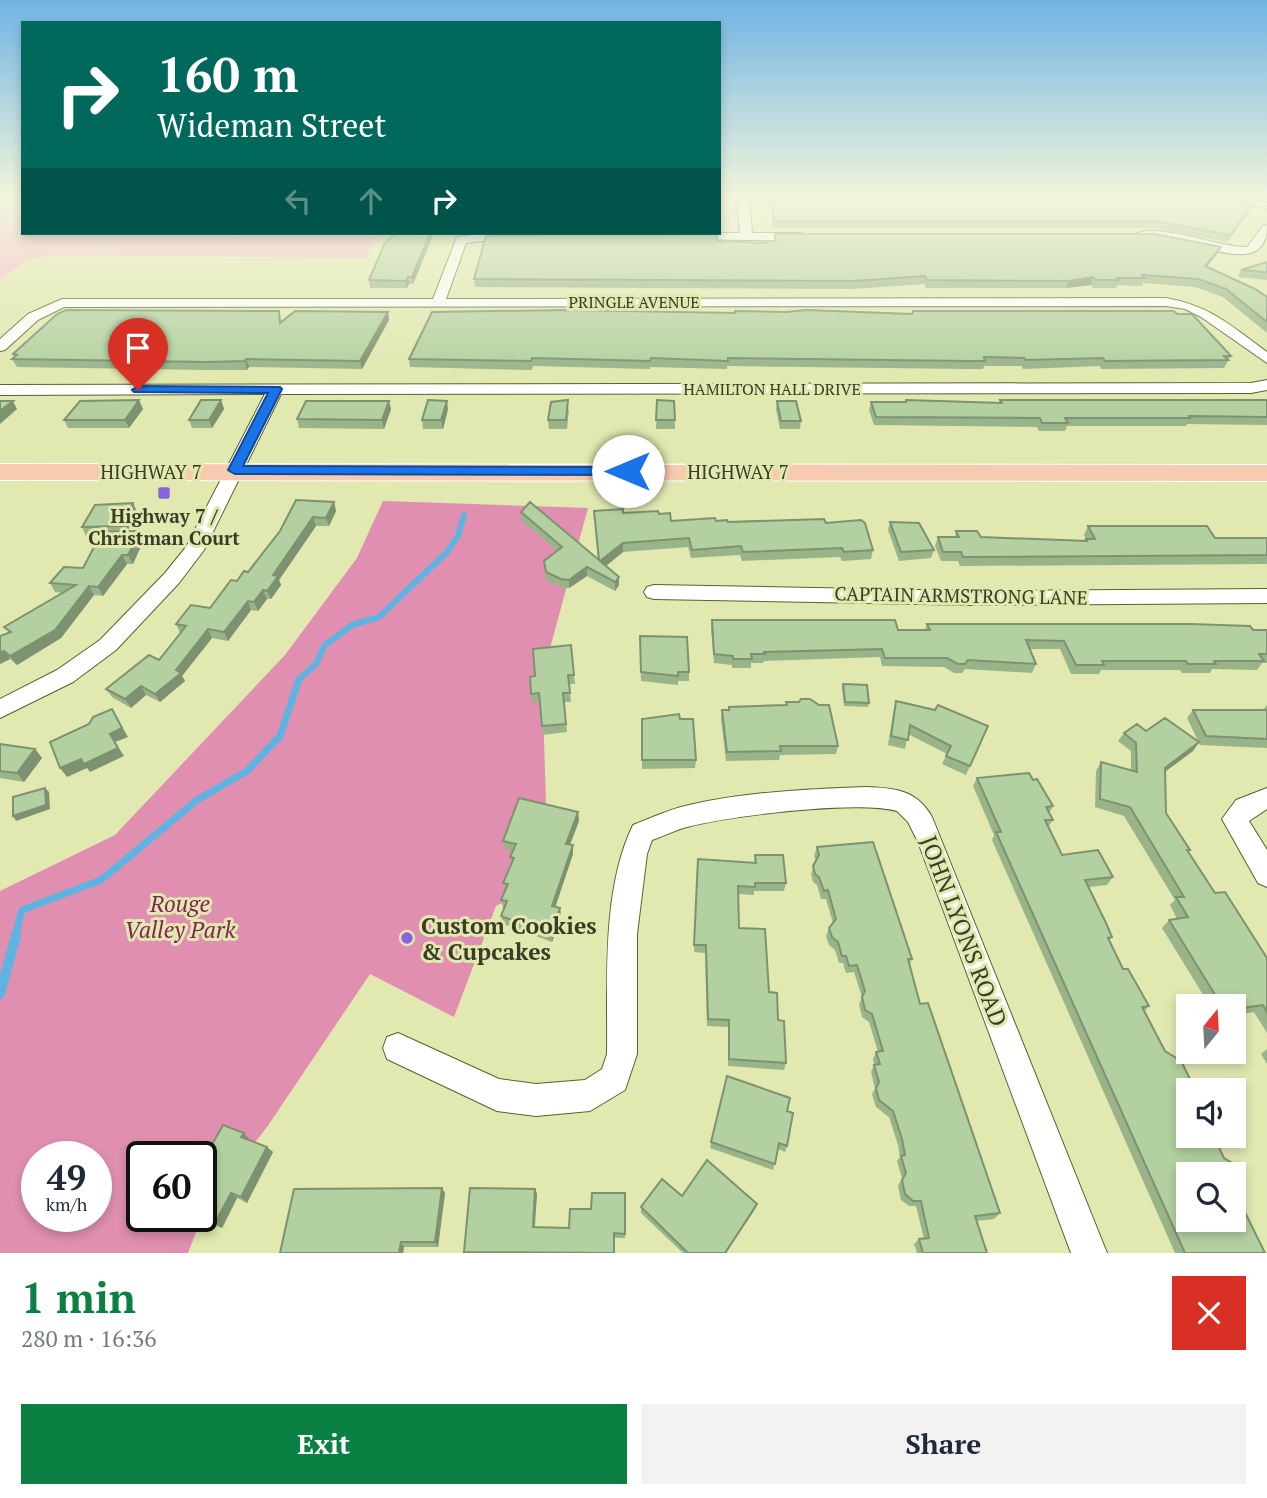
<!DOCTYPE html>
<html lang="en">
<head>
<meta charset="utf-8">
<style>
	body { margin:0; font-family:"PT Serif",serif; background:#f2f2f3; color:#1f2937; height:100vh; display:flex; flex-direction:column; font-size:26px; white-space:nowrap }
	* { box-sizing:border-box; margin:0 }
	p { font-size:23px; color:#747a83 }
	.icon { flex:none; width:38px; height:38px; fill:none; stroke:currentColor; stroke-width:2; stroke-linecap:round; stroke-linejoin:round }
	.map { position:relative; height:1253px; overflow:hidden }
	.details { display:flex; flex-direction:column; background:#fff; flex:1 }
	.details>* { flex:none }
	.hud { position:absolute; left:21px; top:21px; width:700px; height:214px; border-radius:0px; box-shadow:0 4px 10px #0003; background:#00695c; color:#fff; overflow:hidden }
	.needle { width:46px; rotate:18deg }
	.tools { position:absolute; left:1176px; top:994px; display:grid; gap:14px }
	.tools a { display:grid; place-items:center; width:70px; height:70px; border-radius:0px; background:#fff; box-shadow:0 4px 10px #0003; font-size:35px }
	.speed { position:absolute; left:21px; top:1141px; display:flex; gap:14px; font-size:35px; font-weight:700; text-align:center }
	.speed>* { display:grid; place-content:center; width:91px; height:91px; border-radius:50%; background:#fff; box-shadow:0 4px 10px #0003; line-height:1 }
	.speed small { font-size:18px; font-weight:400 }
	.speed .limit { border:4px solid #111; border-radius:10px; background:#fff; color:#111 }
	.pin { position:absolute; display:grid; place-items:center; width:60px; height:60px; color:#fff; margin:-72px -30px; border-radius:50% 50% 50% 0; rotate:-45deg; box-shadow:0 0 7px #0007 }
	.pin .icon { rotate:45deg }
	.me { position:absolute; width:77px; margin:-38px; rotate:270deg; stroke-linejoin:round; filter:drop-shadow(0 0 5px #0008) }
	.turn { display:flex; align-items:center; gap:24px; height:147px; padding:0 21px; font-size:32px }
	.turn .icon { width:91px; height:91px; stroke-width:2.5 }
	.turn b { display:block; font-size:49px; line-height:60px }
	.lanes { display:flex; align-items:center; height:66px; padding:0 21px; background:#0003; justify-content:center; gap:35px; direction:ltr }
	.lanes .off { opacity:.35 }
	.round { display:grid; place-items:center; flex:none; width:74px; height:74px; border-radius:0px; background:#f2f2f3 }
	.headline { display:flex; align-items:center; justify-content:space-between; height:119px; padding:0 21px }
	h1 { font-size:42px; font-weight:800; line-height:52px; color:#0b8043 }
	.primary-button { display:flex; gap:14px; margin-top:auto; padding:14px 21px }
	.primary-button a { flex:1; height:80px; border-radius:0px; background:#0b8043; color:#fff; font-size:28px; font-weight:800; line-height:80px; text-align:center }
	.primary-button a+a { background:#f2f2f3; color:#1f2937 }
	.map>svg:first-child { display:block }
	.green { fill:#f8b8d1 }
	.forest { fill:#e08fb1; fill-rule:evenodd }
	.lines { fill:none; stroke-linecap:round; stroke-linejoin:round }
	.stream-far2 { stroke:#5db4e1; stroke-width:6 }
	.stream-far1 { stroke:#5db4e1; stroke-width:7 }
	.stream { stroke:#5db4e1; stroke-width:10 }
	.minor-casing { stroke:#5b602d; stroke-width:2 }
	.primary-casing { stroke:#fff; stroke-width:2 }
	.minor { fill:#fff; fill-rule:evenodd }
	.primary { fill:#f7cbaf; fill-rule:evenodd }
	.wall { fill:#9ab48a }
	.shaded-wall { fill:#7d9270 }
	.building { fill:#b3d1a0; stroke:#7d9270; stroke-width:2; fill-rule:evenodd }
	.route { fill:#1a73e8; stroke:#114b97; stroke-width:2 }
	.poi-dot { fill:#8764de; stroke:#e1e8b0; stroke-width:2.5 }
	.labels { text-anchor:middle; dominant-baseline:central; stroke-width:6; stroke-linejoin:round; paint-order:stroke }
	.far-street-label { font-size:16px; fill:#3a3c26; stroke:#e1e8b0 }
	.street-label { font-size:19px; fill:#3a3c26; stroke:#e1e8b0 }
	.poi-label { font-size:19px; font-weight:bold; fill:#3a3c26; stroke:#e1e8b0 }
	.near-park-label { font-size:23px; font-style:italic; fill:#842655; stroke:#e1e8b0 }
	.near-poi-label { font-size:23px; font-weight:bold; fill:#3a3c26; stroke:#e1e8b0; text-anchor:start }
	.near-street-label { font-size:23px; fill:#3a3c26; stroke:#e1e8b0 }
</style>
</head>
<body>
<div class="map">
<svg width="1267" height="1253" viewBox="0 0 1267 1253">
	<rect width="100%" height="100%" fill="#e1e8b0"/>
	<path class="green" d="M0,198H23V233H381L366,258L56,255L27,260L0,280Z"/>
	<path class="forest" d="M383,501L588,508L542,678L546,802L508,900L496,906L454,1017L370,974L267,1127L206,1207L188,1253H0V891L115,835L285,655L357,558ZM37,1157H96V1216H37ZM142,1157H201V1216H142Z"/>
	<g class="lines">
		<path class="stream-far2" d="M297,684L299,679L316,664L324,646L352,625L379,617L446,553L458,536L464,515"/>
		<path class="stream-far1" d="M15,936L22,910L101,880L197,800L247,771L280,736L298,682"/>
		<path class="stream" d="M0,994L16,935"/>
		<defs>
			<g id="minor">
				<path d="M737,198H749L752,233H801L807,237L801,241L686,239L684,236L689,233H740Z"/>
				<path d="M1224,198H1245L1267,203V209Z"/>
				<path d="M1267,225C1267,276 1208,246 1179,241C1165,239 1143,245 1132,236C1153,220 1220,248 1247,247L1263,226Z"/>
				<path d="M489,233H574L579,236L573,240L499,239L466,243L446,299L1166,298C1211,306 1231,326 1267,352V363L1201,317L1185,309L1166,306L64,307L38,320L5,350L0,351V339L28,314L62,299H433L457,237Z"/>
				<path d="M1267,380V390L1251,393L281,394L204,550L179,583L116,650L73,682L0,718V699L57,670L100,640L165,573L186,547L265,394L0,395V385L1251,383Z"/>
				<path d="M654,585L973,591L1267,589V603L973,605L654,599L647,597L644,592L647,587Z"/>
				<path d="M866,787C895,788 917,790 932,817L1107,1253H1071L918,842L908,822L897,811C857,800 729,816 687,827C675,830 664,836 652,840L647,854L637,934V1054L625,1090L590,1111L536,1116L497,1111L387,1059L383,1048L387,1037L398,1033L499,1079L536,1084L585,1080L602,1069L607,1054C608,982 601,891 633,825C651,818 670,809 689,805C746,792 808,789 866,787Z"/>
				<path d="M1267,788V809L1249,821L1267,850V887L1258,883L1222,819L1236,800Z"/>
			</g>
			<path id="primary" d="M0,464L1267,465V481L0,480Z"/>
		</defs>
		<use href="#minor" class="minor-casing"/>
		<use href="#primary" class="primary-casing"/>
		<use href="#minor" class="minor"/>
		<use href="#primary" class="primary"/>
	</g>
	<g class="wall">
		<path d="M767,198H1242L1240,202L1252,205L1249,212L1227,242L1152,228H773L771,203H768Z"/>
		<path d="M434,233L413,284H409L407,288H370L369,280Z"/>
		<path d="M775,234L1221,247L1217,254L1207,266L1267,297V333L1223,297L1195,287L1143,283L1142,286L1117,285L1116,288H1093L1091,285L1066,288H926L924,284L852,289L475,287L474,279L717,241L767,243L774,241Z"/>
		<path d="M1267,262V280L1238,277L1241,270Z"/>
		<path d="M279,311L281,322L388,312L389,320L362,369L249,367L247,370H209L17,367L12,359L14,357L13,354Z"/>
		<path d="M786,312L912,314H1177L1231,356L1224,368L1101,369L1100,366L1023,369L1022,366H984L983,369H966L727,366V369L650,367V369L533,366L532,370L410,367L409,359L735,313Z"/>
		<path d="M221,400L224,409L212,428H192L189,420Z"/>
		<path d="M657,400L675,420V429H656Z"/>
		<path d="M906,400L999,403L1000,400H1267V425L1187,424L1186,426H1067L1065,431H1039L1037,427L874,425L869,410L871,402H905Z"/>
		<path d="M777,401L801,421L800,429H780L776,409Z"/>
		<path d="M143,409L129,428H68L64,420Z"/>
		<path d="M391,409L384,429L299,428L297,419Z"/>
		<path d="M448,409L443,429H423L422,420Z"/>
		<path d="M569,409L567,429H549L548,420Z"/>
		<path d="M334,502L336,511L329,526H316L279,580L281,585L271,599H267L258,611L251,610L228,641L212,638L182,676L185,681L160,702L146,695L131,708L112,697L106,689L159,660L180,633L176,624L210,608L237,581L248,572L280,531Z"/>
		<path d="M133,503L137,512L127,532L140,540L139,542L141,546L133,564H127L103,596L94,595L61,638L17,665L10,659L0,664L9,633L4,627L63,593L55,592L50,583L83,568L100,536H86L82,527Z"/>
		<path d="M594,511L623,513L659,514L671,521L826,523L873,550L871,559L842,561L840,557L742,561L740,555L691,558L688,547L623,552L606,566L619,585L615,591L587,576L569,588H562L546,580L544,561L557,551L522,521L521,512L598,559Z"/>
		<path d="M890,522L934,550L931,558L899,561L888,530Z"/>
		<path d="M1088,526L1215,538H1267V564L960,566L958,561H941L935,546L938,537H955L956,531L981,537L1085,541L1086,539L1084,535Z"/>
		<path d="M712,620L898,630H925L927,624L1267,630V663H1262L1257,670L1212,669L1210,673H1182L1180,670H1101L1099,674H1071L1060,649H1029L1036,664L1032,673L965,669L962,673H954L944,667L882,666L880,657L764,661L763,663H751V668H732V665L714,663L711,628Z"/>
		<path d="M640,636L689,672V681H678V685L641,681Z"/>
		<path d="M574,675L575,684H569L571,702H564L567,732L543,735L540,702H532L530,677Z"/>
		<path d="M843,684L869,703L868,707L844,706L842,688Z"/>
		<path d="M896,701L988,726L966,775L942,764L947,754L908,734L905,749L888,745L894,709Z"/>
		<path d="M1267,705V748L1200,745L1187,718L1193,710H1263Z"/>
		<path d="M729,707L838,746L836,754L780,755L779,760L726,761L721,719L722,710H728Z"/>
		<path d="M642,719H680L696,760L695,768L642,769Z"/>
		<path d="M1146,731L1199,742L1193,751L1165,772L1166,813L1188,852L1215,893L1267,958V1033L1254,1012L1234,1015V1006H1210L1162,928L1169,920L1177,919L1170,905L1175,900L1124,816L1095,807L1096,771L1101,762L1131,770V751L1118,741L1124,733Z"/>
		<path d="M0,744L35,749L42,758L24,782L0,778Z"/>
		<path d="M977,778L1033,780L1053,806L1049,813L1053,820L1048,827L1062,855L1113,877L1107,885L1089,887L1112,937L1109,940L1123,969L1149,1006L1145,1011L1165,1051L1188,1090V1136L1234,1190L1265,1253H1175L992,840L994,835L973,786Z"/>
		<path d="M578,812L579,821L570,845L573,854L555,907L560,908L561,916L552,942L503,924L501,916L504,908H503L501,900L505,891L503,883L511,863L510,857L513,851L505,849L503,841Z"/>
		<path d="M817,847L912,959L909,965L920,1004L1000,1213L994,1219L976,1221L987,1253H917L914,1244L919,1239H924L916,1206H909L901,1200L898,1186L902,1178L897,1161L900,1157L898,1145L889,1117L876,1107L872,1094L875,1088L871,1072L874,1065L873,1059L876,1052H878L869,1022L862,1017L859,1004L862,997L854,972L846,973L843,963H839L835,950L829,945L826,936L829,928L833,923L826,899H821L817,885L813,882L811,874L816,861L814,856Z"/>
		<path d="M755,855L786,883L784,891H754V895L738,894L739,928L769,992L778,1020L786,1063L784,1070L728,1066V1027L707,1026L705,953L694,952L697,868L754,862Z"/>
		<path d="M1267,1049V1064L1261,1054Z"/>
		<path d="M727,1076L787,1146L785,1152L778,1149L773,1170L710,1148Z"/>
		<path d="M249,1139V1140L273,1152L247,1203L237,1198L222,1228L190,1216H201Z"/>
		<path d="M535,1189L537,1194L535,1227L569,1228L591,1209L625,1193V1238H615L614,1253H464V1252Z"/>
		<path d="M445,1193L438,1247H404L403,1253H281Z"/>
		<path d="M682,1196L755,1209L726,1253H683L641,1213V1207Z"/>
	</g>
	<g class="shaded-wall">
		<path d="M1252,205L1249,212L1227,242L1230,235Z"/>
		<path d="M430,233H434L413,284L412,277Z"/>
		<path d="M1221,247L1217,254L1202,273L1205,266Z"/>
		<path d="M408,277L409,284L407,288L406,281Z"/>
		<path d="M1093,277L1091,285L1066,288L1069,281Z"/>
		<path d="M388,312L389,320L362,369L360,361Z"/>
		<path d="M246,359L249,367L247,370L245,361Z"/>
		<path d="M139,400L143,409L129,428L125,420Z"/>
		<path d="M221,400L224,409L212,428L209,420Z"/>
		<path d="M13,401L17,409L0,424V411Z"/>
		<path d="M389,401L391,409L384,429L382,420Z"/>
		<path d="M447,401L448,409L443,429L441,420Z"/>
		<path d="M334,502L336,511L329,526L326,518Z"/>
		<path d="M133,503L137,512L125,535L121,526Z"/>
		<path d="M313,517L316,526L279,580L281,585L271,599L267,591L273,575Z"/>
		<path d="M136,531L140,540L139,542L141,546L133,564L128,555L133,538Z"/>
		<path d="M623,543V552L601,570L600,561Z"/>
		<path d="M122,555L127,564L103,596L98,587Z"/>
		<path d="M587,567V576L569,588V580Z"/>
		<path d="M619,577V585L615,591V582Z"/>
		<path d="M89,586L94,595L61,638L17,665L10,656Z"/>
		<path d="M263,590L267,599L258,611L254,602Z"/>
		<path d="M248,601L251,610L228,641L224,632Z"/>
		<path d="M208,629L212,638L182,676L185,681L160,702L155,694Z"/>
		<path d="M4,651L10,659L0,664V652Z"/>
		<path d="M141,686L146,695L131,708L125,699Z"/>
		<path d="M112,709L128,737L115,742L124,756L90,772L87,768L67,777L60,768L110,734Z"/>
		<path d="M1199,742L1193,751L1159,776L1165,768Z"/>
		<path d="M35,749L42,758L24,782L17,773Z"/>
		<path d="M45,788L49,792L50,809L16,821L13,816Z"/>
		<path d="M578,812L579,821L567,852L566,844Z"/>
		<path d="M573,845V854L553,914L552,906Z"/>
		<path d="M560,908L561,916L552,942L551,934Z"/>
		<path d="M244,1133L249,1139L247,1143L241,1137Z"/>
		<path d="M267,1147L273,1152L247,1203L241,1197Z"/>
		<path d="M442,1188L445,1193L438,1247L435,1242Z"/>
		<path d="M535,1189L537,1194L534,1232L533,1227Z"/>
		<path d="M231,1193L237,1198L222,1228L215,1223Z"/>
		<path d="M757,1204L755,1209L726,1253H725Z"/>
		<path d="M401,1242L404,1247L403,1253H399Z"/>
	</g>
	<g class="building">
		<path d="M772,198H1242L1238,202L1252,205L1230,235L1155,221H774Z"/>
		<path d="M395,233H430L412,277H408L406,281L369,280L384,245Z"/>
		<path d="M717,234V241L767,243V241H776L775,234H1155L1221,247L1205,266L1255,289L1267,297V322L1226,289L1198,279L1142,275L1145,278H1117L1119,280H1096L1093,277L1069,281L927,280L925,276L853,281L474,279L486,236Z"/>
		<path d="M1267,262V272L1241,270Z"/>
		<path d="M66,310L279,311L280,323L295,311L388,312L360,361L246,359L245,361L206,362L12,359L17,355L13,354L57,314Z"/>
		<path d="M569,310L735,313V311L786,312L806,310L912,314L913,311H1174L1177,314H1192L1231,356H1224L1228,360L1105,361L1103,358L1026,360L1024,358L984,357L985,361H968L728,358V361L651,358L650,361L532,358L531,361L409,359L432,312Z"/>
		<path d="M139,400L125,420H64L80,401Z"/>
		<path d="M201,400H221L209,420H189Z"/>
		<path d="M428,400L447,401L441,420H422Z"/>
		<path d="M568,400L566,420H548L551,402Z"/>
		<path d="M657,400L674,401L675,420H656Z"/>
		<path d="M906,400L1002,403L1000,400H1267V417L1189,416L1190,418H1065L1068,423H1042L1040,418L876,417L871,402H906Z"/>
		<path d="M0,401H13L0,411Z"/>
		<path d="M306,401H389L382,420L297,419Z"/>
		<path d="M777,401H796L801,421H781Z"/>
		<path d="M296,500L334,502L326,518L313,517L273,575L278,576L267,591L263,590L254,602L248,601L224,632L208,629L176,670L181,673L155,694L141,686L125,699L106,689L149,655L159,660L186,626L176,624L191,605L210,608L231,580L237,581L244,571L248,572L280,531Z"/>
		<path d="M530,502L599,560L594,511L623,509V513L658,511L659,514L670,513L671,521L715,518L716,521L727,520L728,522L824,519L826,523L861,520L865,523L873,550L844,552L842,548L743,552L741,546L692,550L689,538L623,543L600,561L619,577L615,582L587,567L569,580L561,579L546,572L544,561L562,547L521,512Z"/>
		<path d="M133,503L121,526L82,527L95,505Z"/>
		<path d="M890,522L919,523L934,550L901,552Z"/>
		<path d="M1088,526H1207L1215,538H1267V555L963,557L961,552H943L938,537H959L956,531H977L981,537L1087,541L1086,539H1095Z"/>
		<path d="M136,531L133,538H137L128,555H122L98,587L89,586L55,630L10,656L4,651L0,652V636L11,632L4,627L76,585L50,583L64,567L83,568L102,532Z"/>
		<path d="M712,620H895L898,630H930L927,624H1191L1250,626L1253,630H1267V654H1259L1264,661H1214L1216,664H1188L1186,661H1102L1104,665H1076L1064,641L1026,640L1036,664L968,660L965,664H958L947,658H885L882,649L764,652L765,654H751L752,659H733V656L714,654Z"/>
		<path d="M640,636L687,637L689,672H678V676L641,672Z"/>
		<path d="M571,645L574,675H568L570,693H563L566,724L542,726L539,693L531,694L530,677L535,676L533,649Z"/>
		<path d="M843,684L867,685L869,703L845,702Z"/>
		<path d="M801,699H810L819,705H829L838,746H780L781,751L727,752L722,710H729V707L787,705L786,702H799Z"/>
		<path d="M896,701L935,710L938,705L988,726L970,766L946,756L951,746L910,725L908,740L891,736Z"/>
		<path d="M112,709L122,728L110,734L118,748L84,764L81,759L60,768L50,742L89,724L93,717Z"/>
		<path d="M1193,710H1267V739L1206,736Z"/>
		<path d="M679,714L680,719H693L696,760H642V719Z"/>
		<path d="M1165,718L1199,742L1165,768L1166,813L1190,850H1187L1215,893L1225,892L1267,958V1012L1263,1005L1234,1009V1006H1222L1169,920L1188,917L1176,897H1184L1130,807L1100,799L1101,762L1137,772L1136,743L1124,733L1137,724L1146,731Z"/>
		<path d="M0,744L35,749L17,773L0,771Z"/>
		<path d="M1029,773L1033,780L1037,779L1053,806L1046,807L1053,820H1045L1062,855L1098,850L1113,877L1085,880L1106,923L1112,937L1108,938L1123,969H1128L1149,1006L1142,1007L1165,1051L1181,1061L1193,1085H1196L1199,1090H1188V1136H1207L1209,1140L1215,1139L1224,1158L1234,1164L1241,1178L1234,1190L1265,1253H1185L996,832H1001L977,778ZM1188,1174H1234V1220H1188Z"/>
		<path d="M45,788L46,805L13,816V797Z"/>
		<path d="M519,798L578,812L566,844L573,845L552,906L560,908L551,934L501,916L507,901L501,900L508,884L503,883L514,858L510,857L516,844L503,841Z"/>
		<path d="M873,842L912,959H908L920,1004L928,1003L1000,1213L975,1216L987,1253H923L919,1239L929,1238L921,1201H913L905,1194L902,1180L906,1173L901,1156L905,1155L902,1139L893,1111L879,1100L876,1088L879,1082L874,1065L880,1064L876,1052L883,1051L872,1014L865,1010L862,997L865,991L857,965L849,966L846,956H842L838,942L832,937L829,928L836,919L828,890L824,891L819,877L815,874L813,866L819,855L817,847Z"/>
		<path d="M755,855H783L786,883H755V887L738,886L739,928L765,929L769,992L777,993L778,1020L784,1021L786,1063L729,1059V1020L708,1019L706,945H694L698,859L756,863Z"/>
		<path d="M727,1076L790,1098L787,1111L793,1113L787,1146L779,1143L775,1164L711,1142Z"/>
		<path d="M223,1125L244,1133L241,1137L267,1147L241,1197L231,1193L215,1223L198,1216H201V1164Z"/>
		<path d="M707,1160L757,1204L725,1253H688L641,1207L662,1179L682,1196Z"/>
		<path d="M442,1188L435,1242H401L399,1253H280L294,1189Z"/>
		<path d="M470,1188L535,1189L533,1227L569,1228L570,1209H591L592,1193H625V1234L614,1233V1253L464,1252Z"/>
	</g>
	<linearGradient id="sky" x2="0" y2="1"><stop stop-color="#70b4e5"/><stop offset="0.53" stop-color="#f2f5db"/><stop offset="1" stop-color="#f2f5db" stop-opacity="0"/></linearGradient>
	<rect width="1267" height="373" fill="url(#sky)"/>
	<path class="route" d="M138,386L280,387L282,389L243,466L628,467L634,471L628,475L235,474L228,470L268,393L134,392L132,390Z"/>
	<g class="poi-dot">
		<rect x="157" y="486" width="14" height="14" rx="3.5"/>
		<circle cx="407" cy="938" r="7"/>
	</g>
	<g class="labels">
		<g class="far-street-label">
			<text x="634" y="302">PRINGLE AVENUE</text>
			<text x="772" y="389">HAMILTON HALL DRIVE</text>
		</g>
		<g class="street-label">
			<text x="151" y="471">HIGHWAY 7</text>
			<text x="738" y="471">HIGHWAY 7</text>
			<text transform="translate(961 595) rotate(1)">CAPTAIN ARMSTRONG LANE</text>
		</g>
		<g class="poi-label">
			<text x="164" y="515">Highway 7 /<tspan x="164" dy="22">Christman Court</tspan></text>
		</g>
		<g class="near-park-label">
			<text x="180" y="903">Rouge<tspan x="180" dy="26">Valley Park</tspan></text>
		</g>
		<g class="near-poi-label">
			<text x="421" y="925">Custom Cookies<tspan x="421" dy="26">&amp; Cupcakes</tspan></text>
		</g>
		<g class="near-street-label">
			<text transform="translate(964 931) rotate(69)">JOHN LYONS ROAD</text>
		</g>
	</g>
</svg>
<div class="tools">
<a><svg class="needle" viewBox="-14 -14 28 28"><path d="M0-13l5 13h-10z" fill="#e53935"/><path d="M0 13l5-13h-10z" fill="#747a83"/></svg></a>
<a><svg class="icon" aria-label="sound" viewBox="0 0 24 24"><path d="M4 9h4l5-4v14l-5-4H4zM17 9q2 3 0 6"/></svg></a>
<a><svg class="icon" aria-label="search" viewBox="0 0 24 24"><circle cx="10" cy="10" r="6"/><path d="M15 15l6 6"/></svg></a>
</div>
<div class="speed"><div>49<small>km/h</small></div><div class="limit">60</div></div>
<div class="pin" style="left:138px;top:390px;background:#d93025"><svg class="icon" aria-label="arrive" viewBox="0 0 24 24"><path d="M6 21V4h12l-3 4 3 4H6"/></svg></div>
<svg class="me" style="left:628px;top:471px" viewBox="-20 -20 40 40"><circle r="19" fill="#fff"/><path d="M0-13L10 11 0 6-10 11z" fill="#1a73e8"/></svg>
<div class="hud">
<div class="turn"><svg class="icon" aria-label="right" viewBox="0 0 24 24"><path d="M7 20v-9h11M14 6l5 5-5 5"/></svg><div><b>160 m</b>Wideman Street</div></div>
<div class="lanes"><svg class="icon off" aria-label="left" viewBox="0 0 24 24"><path d="M17 20v-9H6M10 6l-5 5 5 5"/></svg><svg class="icon off" aria-label="ahead" viewBox="0 0 24 24"><path d="M12 20V5M6 11l6-6 6 6"/></svg><svg class="icon" aria-label="right" viewBox="0 0 24 24"><path d="M7 20v-9h11M14 6l5 5-5 5"/></svg></div>
</div>
</div>
<section class="details">
<div class="headline"><div><h1>1 min</h1><p>280 m · 16:36</p></div><a class="round" style="background:#d93025;color:#fff"><svg class="icon" aria-label="close" viewBox="0 0 24 24"><path d="M6 6l12 12M18 6L6 18"/></svg></a></div>
<div class="primary-button"><a>Exit</a><a>Share</a></div>
</section>
</body>
</html>
